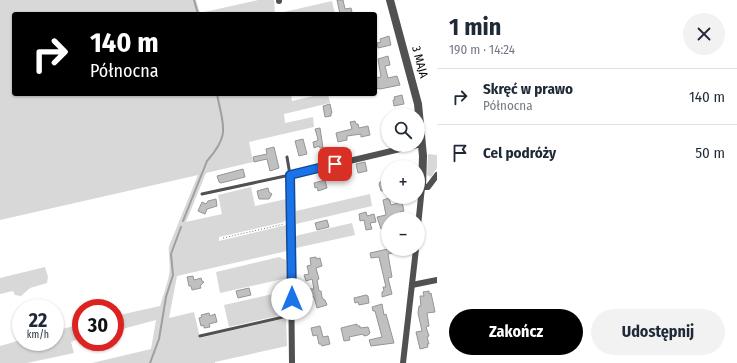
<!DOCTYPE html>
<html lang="pl">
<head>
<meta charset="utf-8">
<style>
	body { margin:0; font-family:"Fira Sans Condensed",sans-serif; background:#f2f2f3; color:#1f2937; height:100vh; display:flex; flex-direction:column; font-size:15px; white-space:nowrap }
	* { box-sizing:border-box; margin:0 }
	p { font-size:13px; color:#747a83 }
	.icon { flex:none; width:22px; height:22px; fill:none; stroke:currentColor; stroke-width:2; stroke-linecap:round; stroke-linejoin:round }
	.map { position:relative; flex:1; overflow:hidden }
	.details { display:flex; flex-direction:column; background:#fff; width:300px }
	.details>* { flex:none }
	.top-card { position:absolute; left:12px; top:12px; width:365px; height:84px; border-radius:4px; box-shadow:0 1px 3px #0004; background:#000; color:#fff; overflow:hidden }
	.controls { position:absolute; left:381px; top:108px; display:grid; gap:8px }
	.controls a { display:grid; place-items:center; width:44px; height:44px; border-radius:50%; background:#fff; box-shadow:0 1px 3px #0004; font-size:20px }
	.speed { position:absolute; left:12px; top:299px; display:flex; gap:8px; font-size:20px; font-weight:700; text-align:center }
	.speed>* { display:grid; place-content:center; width:52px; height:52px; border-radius:50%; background:#fff; box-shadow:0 1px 3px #0004; line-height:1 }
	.speed small { font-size:10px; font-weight:400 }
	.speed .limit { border:6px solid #d22; background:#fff; color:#111 }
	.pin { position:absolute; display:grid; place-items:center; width:34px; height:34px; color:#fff; margin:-17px; border-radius:8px; box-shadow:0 2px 6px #0006 }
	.me { position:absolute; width:44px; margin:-22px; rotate:0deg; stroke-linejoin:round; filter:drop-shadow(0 0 3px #0008) }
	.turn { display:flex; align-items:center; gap:14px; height:84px; padding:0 12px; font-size:18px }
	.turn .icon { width:52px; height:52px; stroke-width:2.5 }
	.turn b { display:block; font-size:28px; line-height:34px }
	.round { display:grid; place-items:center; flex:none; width:42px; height:42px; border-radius:21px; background:#f2f2f3 }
	.headline { display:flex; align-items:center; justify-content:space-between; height:68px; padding:0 12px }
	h1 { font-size:24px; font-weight:700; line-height:30px }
	.primary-button { display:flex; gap:8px; margin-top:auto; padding:8px 12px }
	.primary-button a { flex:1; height:46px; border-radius:24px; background:#000; color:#fff; font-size:16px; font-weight:700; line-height:46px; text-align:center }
	.primary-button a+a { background:#f2f2f3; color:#1f2937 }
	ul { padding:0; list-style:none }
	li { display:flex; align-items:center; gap:12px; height:56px; padding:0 12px; border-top:1px solid #e0e1e3 }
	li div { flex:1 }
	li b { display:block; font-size:15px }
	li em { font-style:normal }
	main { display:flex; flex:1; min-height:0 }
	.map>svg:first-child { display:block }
	.green { fill:#d8d8d8 }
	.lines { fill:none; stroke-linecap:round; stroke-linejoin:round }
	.stream { stroke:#9f9f9f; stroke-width:2 }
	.building { fill:#c0c0c0; stroke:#959595 }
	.path { stroke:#737373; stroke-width:1; stroke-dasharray:1 2; stroke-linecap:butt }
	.service { stroke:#515151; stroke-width:3 }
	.minor { stroke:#515151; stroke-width:6 }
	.tertiary { stroke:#515151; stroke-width:8 }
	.route-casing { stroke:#114b97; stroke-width:10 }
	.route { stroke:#1a73e8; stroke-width:7 }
	.labels { text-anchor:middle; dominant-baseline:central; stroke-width:3; stroke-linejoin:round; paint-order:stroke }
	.street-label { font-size:12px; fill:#000; stroke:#fff }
</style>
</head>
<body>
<main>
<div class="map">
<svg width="437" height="363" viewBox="0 0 437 363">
	<rect width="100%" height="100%" fill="#fff"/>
	<g class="green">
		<path d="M0,0H196L200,13L258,0H274L275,14H14V94H291L292,101L322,94H328L330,103L284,114L285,123L313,117L314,127L249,142L253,162L206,173L186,222L222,214L218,195L251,187L255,206L286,199L287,218L284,222L219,237V241L286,225L287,251L177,276L169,318L194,312L200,338L286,318L287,346L215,362V363H92L151,349L156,320L115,331V316L160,306C163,296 167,285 169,275C171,265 168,255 169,246L198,175L0,220Z"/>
		<path d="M332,1L335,14H276L284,12Z"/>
		<path d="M428,154L437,155V168L431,177L427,175Z"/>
		<path d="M370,194L372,206L296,224V211Z"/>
		<path d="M352,223L355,235L296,248L295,236Z"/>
		<path d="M279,257L286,260L287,278L220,293L216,272Z"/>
		<path d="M45,267L48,277L47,283L30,288L21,296L15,295L13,291L0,294V278Z"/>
		<path d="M286,291V314L229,327L224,305Z"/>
		<path d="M81,324V338L71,342L74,353L27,363H0V346L21,340V342H55V331Z"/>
	</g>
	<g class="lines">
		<g class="stream">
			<path d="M194,0L198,14"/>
			<path d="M183,221L207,161C231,134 223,126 217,94"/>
			<path d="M150,363L159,339L166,297L173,275L171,254L181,227"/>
		</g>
	</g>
	<g class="building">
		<path d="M337,0H343L345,9L351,8L352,12L340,14Z"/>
		<path d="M389,36L391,45L378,48L377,43L381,42L380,39Z"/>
		<path d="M388,56L390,65L385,66L388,78L397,76L400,85L380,89L375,88V78L381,77L378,59Z"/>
		<path d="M402,95L404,104L394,106L393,100H395L394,97Z"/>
		<path d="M330,104L332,113H331V116L325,117L323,106Z"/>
		<path d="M355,121L356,124H358L359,128L368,126L370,135L361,137V134L347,136V140L338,142L336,133L352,129L350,122Z"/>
		<path d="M320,128L323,148H320L319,146L314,148L313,142L317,141L318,139L315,129Z"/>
		<path d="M303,139L307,154L299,156L295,141Z"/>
		<path d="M274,147L279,168L270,171L267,159L254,162L253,157L267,154L266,149Z"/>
		<path d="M365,162L367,171L358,173L356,164Z"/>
		<path d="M243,169L245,177L221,183L219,182L217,176Z"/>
		<path d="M325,180L327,188L318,191L317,187L315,188L314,183Z"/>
		<path d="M388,180V190L381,191L379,184L380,182Z"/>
		<path d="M268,188L269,192L272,194L269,199H259L257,191Z"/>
		<path d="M389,198L391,205L402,202L404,211L400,212L402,219H388V227L381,229L377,217L386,215L383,200Z"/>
		<path d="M216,199L217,206L207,209L205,214L198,211L202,202L206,204L208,201Z"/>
		<path d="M366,212L367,216L374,214L376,222L370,223L372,229L366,230L364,220L360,221L359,214Z"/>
		<path d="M327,220L329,227L317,230L315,223Z"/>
		<path d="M388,249H400V251L388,254L392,277L388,278L392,294L382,297V292L384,291L383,287H386L379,257L371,258L370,253Z"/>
		<path d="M316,257V259L320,258L322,266L316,268L319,279L317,280L319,291H321L322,297L324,300H325L327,305L317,308L314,297H312L310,289H314L312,279L306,281L304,275L309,274L307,266L311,265L310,258Z"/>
		<path d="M193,276L194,280L201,278L202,281L204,282L200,286L201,288L192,290L191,286H189L187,277Z"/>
		<path d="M249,288L251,295L238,298L236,291Z"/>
		<path d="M429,291V294L431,293L435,312L427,313L429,326L426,327L429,336L427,337L429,344H427L428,347L420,349L416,332L422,331L418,313L419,306H421L420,296H424L423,292Z"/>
		<path d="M366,295L368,296L369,303L359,305L358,302L355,303L354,298Z"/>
		<path d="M382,304L384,315L386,314L394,343L371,346L369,340L382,337L375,311H373L372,307Z"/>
		<path d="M209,313L210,316L215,314L217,322L209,324L210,327L204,328V325L201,326L199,318L202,317L201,315Z"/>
		<path d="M357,324V326H360V328L368,327L370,333L368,335L364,336L363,334L349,337L350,340L344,341L341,328Z"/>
		<path d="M320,326L323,337L328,336L330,344L322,346L321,344H319L317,335L313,336L311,328Z"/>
	</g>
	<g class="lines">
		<path class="path" d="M223,238L284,224"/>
		<g class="service">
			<path d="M202,194L290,175L287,157"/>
			<path d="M200,336L292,315"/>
		</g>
		<g class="minor">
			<path d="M279,0V1"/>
			<path d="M418,226L422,187H428L437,175"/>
			<path d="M412,285L437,280"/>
			<path d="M292,363L290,175L417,145"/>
			<path d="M403,363L416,249"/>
		</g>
		<path class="tertiary" d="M390,0L418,104L423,156L422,187"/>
	</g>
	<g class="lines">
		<defs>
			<path id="route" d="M292,299L290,175L335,164"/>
		</defs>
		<use href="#route" class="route-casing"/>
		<use href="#route" class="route"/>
	</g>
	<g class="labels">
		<g class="street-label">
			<text transform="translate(420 62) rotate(75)">3 MAJA</text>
		</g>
	</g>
</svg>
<div class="controls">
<a><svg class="icon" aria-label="search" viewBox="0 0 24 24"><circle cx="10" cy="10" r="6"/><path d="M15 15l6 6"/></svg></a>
<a>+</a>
<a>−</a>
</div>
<div class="speed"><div>22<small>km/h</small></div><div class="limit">30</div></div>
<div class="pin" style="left:335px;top:164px;background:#d93025"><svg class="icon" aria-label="arrive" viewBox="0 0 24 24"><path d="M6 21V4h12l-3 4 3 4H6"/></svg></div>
<svg class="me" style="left:292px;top:299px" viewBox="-20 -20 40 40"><circle r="19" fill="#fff"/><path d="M0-13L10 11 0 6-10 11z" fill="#1a73e8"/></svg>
<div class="top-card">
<div class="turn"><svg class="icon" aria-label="right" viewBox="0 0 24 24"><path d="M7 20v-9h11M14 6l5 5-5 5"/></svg><div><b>140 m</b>Północna</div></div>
</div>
</div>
<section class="details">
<div class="headline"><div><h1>1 min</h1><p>190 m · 14:24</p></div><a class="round"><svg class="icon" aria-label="close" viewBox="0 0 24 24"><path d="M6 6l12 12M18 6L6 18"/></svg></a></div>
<ul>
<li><svg class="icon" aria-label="right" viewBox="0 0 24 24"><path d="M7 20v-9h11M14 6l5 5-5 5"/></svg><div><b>Skręć w prawo</b><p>Północna</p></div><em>140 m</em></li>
<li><svg class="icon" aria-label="arrive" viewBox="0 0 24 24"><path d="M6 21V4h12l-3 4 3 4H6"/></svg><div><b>Cel podróży</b></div><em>50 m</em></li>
</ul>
<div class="primary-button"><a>Zakończ</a><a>Udostępnij</a></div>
</section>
</main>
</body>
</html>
